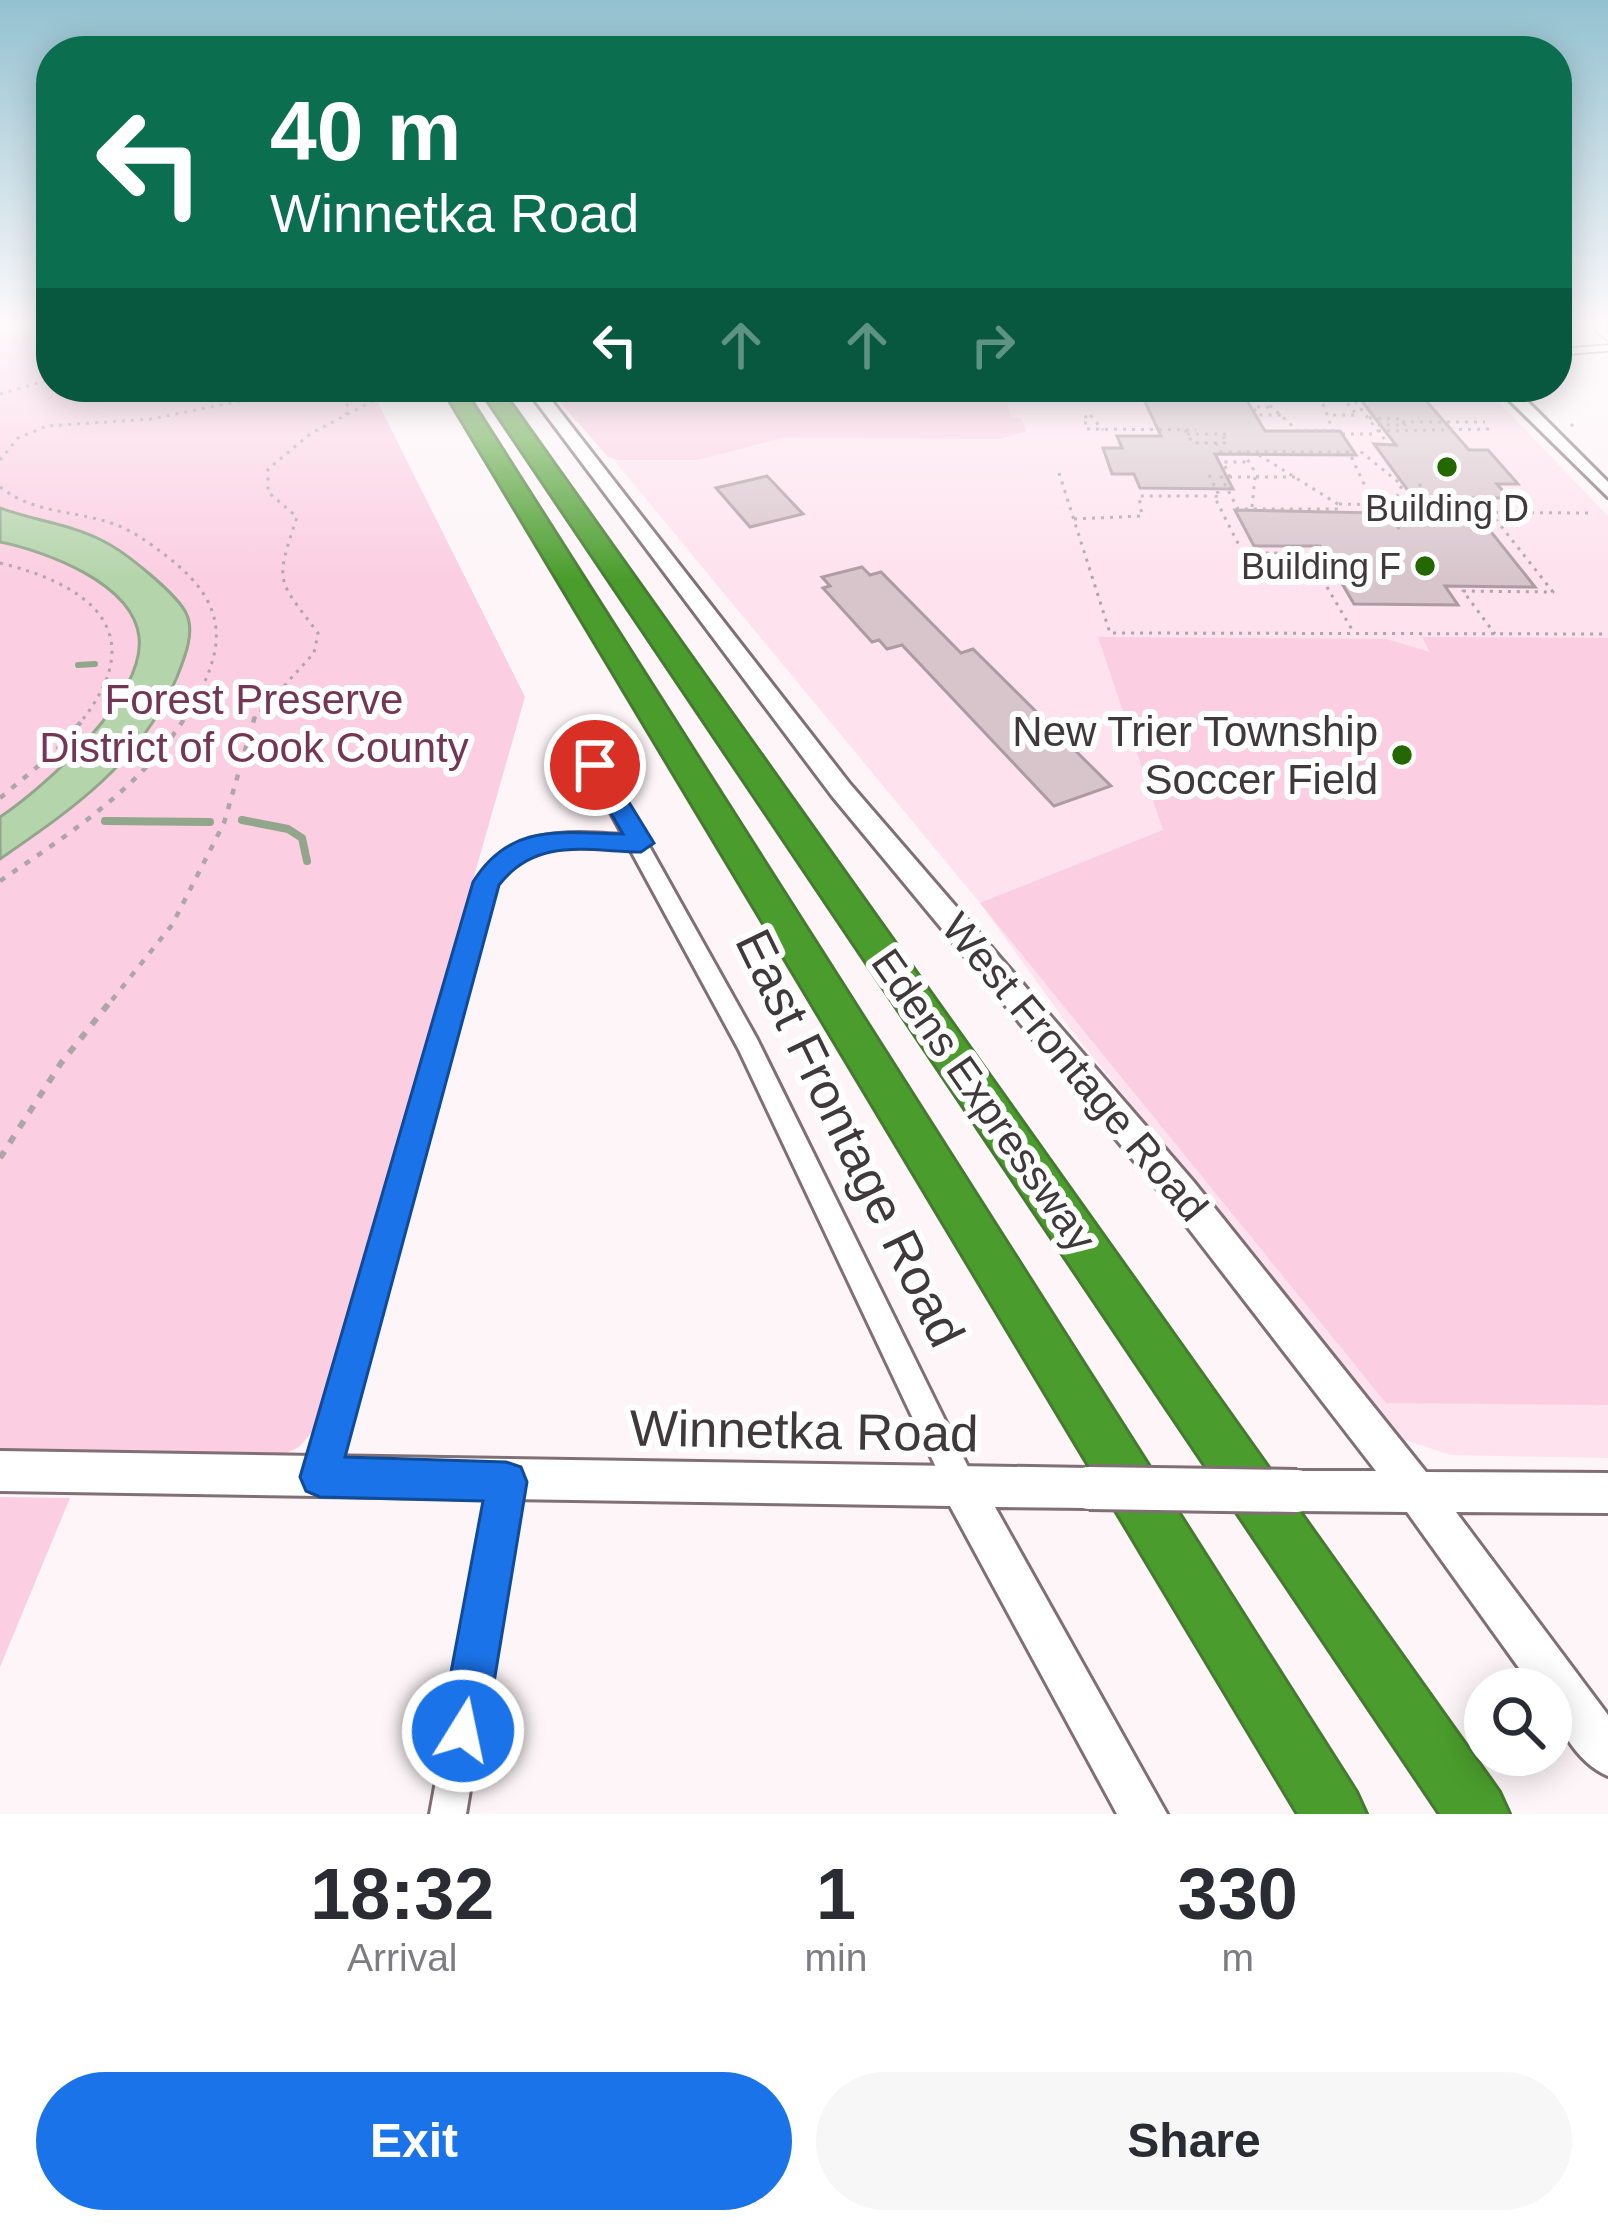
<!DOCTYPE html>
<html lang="en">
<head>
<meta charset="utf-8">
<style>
	body { margin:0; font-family:Helvetica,sans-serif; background:#f7f7f7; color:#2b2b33; height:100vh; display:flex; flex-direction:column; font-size:45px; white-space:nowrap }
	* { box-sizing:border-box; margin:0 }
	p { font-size:39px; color:#7c7c81 }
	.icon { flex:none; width:66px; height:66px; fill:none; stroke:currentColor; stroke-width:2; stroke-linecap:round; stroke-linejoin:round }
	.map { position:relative; height:1814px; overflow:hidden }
	.sheet { display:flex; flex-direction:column; background:#fff; flex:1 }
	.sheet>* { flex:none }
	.banner { position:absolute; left:36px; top:36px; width:1536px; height:366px; border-radius:48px; box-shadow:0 6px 30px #0003; background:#0b6e4f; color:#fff; overflow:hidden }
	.controls { position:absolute; left:1464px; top:1668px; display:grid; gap:24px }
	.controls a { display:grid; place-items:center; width:108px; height:108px; border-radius:50%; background:#fff; box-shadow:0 6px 30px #0003; font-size:60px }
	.pin { position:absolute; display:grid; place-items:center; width:102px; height:102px; color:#fff; margin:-51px; border:6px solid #fff; border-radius:50%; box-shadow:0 3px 12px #0007 }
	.me { position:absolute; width:132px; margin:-66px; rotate:10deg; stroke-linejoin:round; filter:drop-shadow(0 0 9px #0008) }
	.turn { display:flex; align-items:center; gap:42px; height:252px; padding:0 36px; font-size:54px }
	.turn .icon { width:156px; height:156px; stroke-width:2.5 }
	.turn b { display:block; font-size:84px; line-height:102px }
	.lanes { display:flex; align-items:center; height:114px; padding:0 36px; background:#0003; justify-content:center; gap:60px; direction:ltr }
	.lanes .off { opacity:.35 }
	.eta { display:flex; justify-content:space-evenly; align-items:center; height:204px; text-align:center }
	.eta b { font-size:72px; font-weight:800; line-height:84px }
	.button { display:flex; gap:24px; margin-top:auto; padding:24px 36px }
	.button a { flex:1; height:138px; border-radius:72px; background:#1a73e8; color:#fff; font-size:48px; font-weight:800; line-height:138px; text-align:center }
	.button a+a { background:#f7f7f7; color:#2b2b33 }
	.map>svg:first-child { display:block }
	.built { fill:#fee2ed }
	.green { fill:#fbcee1 }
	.water { fill:#b4d4ab; stroke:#91a68a; stroke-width:3 }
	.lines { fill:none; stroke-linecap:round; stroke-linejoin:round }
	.stream-far1 { stroke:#91a68a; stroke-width:6 }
	.stream { stroke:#91a68a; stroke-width:8 }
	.building { fill:#d8c5cc; stroke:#ad9ba2; stroke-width:3 }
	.service-casing { stroke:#816f76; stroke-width:9 }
	.minor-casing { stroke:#816f76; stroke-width:6 }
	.tertiary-casing { stroke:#816f76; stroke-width:6 }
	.motorway-casing { stroke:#467a32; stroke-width:6 }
	.path-far2 { stroke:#ada5a8; stroke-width:3; stroke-dasharray:3 6; stroke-linecap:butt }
	.path-far1 { stroke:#ada5a8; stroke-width:4.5; stroke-dasharray:6 9; stroke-linecap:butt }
	.path { stroke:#ada5a8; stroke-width:6; stroke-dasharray:8 10; stroke-linecap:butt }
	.service { stroke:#fff; stroke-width:6 }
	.minor { fill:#fff; fill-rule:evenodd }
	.tertiary { fill:#fff; fill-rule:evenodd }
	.motorway { fill:#4a9d2c; fill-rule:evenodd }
	.tertiary-bridge-casing { stroke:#816f76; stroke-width:48; stroke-linecap:butt }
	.path-bridge { stroke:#ada5a8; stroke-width:3; stroke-dasharray:3 6; stroke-linecap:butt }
	.tertiary-bridge { stroke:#fff; stroke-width:42 }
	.route { fill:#1a73e8; stroke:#114b97; stroke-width:3 }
	.poi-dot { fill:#236800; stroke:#fff; stroke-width:4.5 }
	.labels { text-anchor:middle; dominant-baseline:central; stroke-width:12; stroke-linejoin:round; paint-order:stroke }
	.far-poi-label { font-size:36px; fill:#40393c; stroke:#fff }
	.park-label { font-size:42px; fill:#743654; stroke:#fff }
	.poi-label { font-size:42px; fill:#40393c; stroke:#fff; text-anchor:end }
	.street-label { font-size:42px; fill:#40393c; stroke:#fff }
	.near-street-label { font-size:51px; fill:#40393c; stroke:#fff }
</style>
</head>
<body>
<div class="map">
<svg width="1608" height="1814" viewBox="0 0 1608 1814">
	<rect width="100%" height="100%" fill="#fdf5f8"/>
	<path class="built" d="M1001,387H1484L1608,516V1458L1451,1455L1399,1438L1073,1032L980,903L613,459L682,460L687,435Z"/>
	<g class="green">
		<path d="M0,325H51V387H414L378,403L525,697L318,1425L299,1447L274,1459L0,1454Z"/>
		<path d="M547,387H1003L1011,417L1022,418L1026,431L1000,439L782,438L698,460H619L608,457Z"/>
		<path d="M1098,637L1386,639L1430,652L1422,637L1608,638V1405L1386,1403L980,903L1163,830Z"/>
		<path d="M0,1497L70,1498L0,1667Z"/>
	</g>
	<path class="water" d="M0,508C35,521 72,524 105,542C125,552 179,595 187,615C195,634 184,659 177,677C141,762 74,808 0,859V817C44,788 146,696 139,637C133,583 45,551 0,542Z"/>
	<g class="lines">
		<path class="stream-far1" d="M78,665L95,664"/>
		<g class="stream">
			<path d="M242,820L288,829L302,838L307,861"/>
			<path d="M105,821L210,822"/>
		</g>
	</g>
	<g class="building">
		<path d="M1138,387H1239L1265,431H1340L1356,455L1215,454L1233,489L1140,488L1134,474H1112L1103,448H1122L1117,436H1161Z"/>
		<path d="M1351,387H1414L1469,450H1488L1518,484H1497L1509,498H1464L1535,587L1445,586L1458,605L1354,604L1320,546H1254L1235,510L1425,514L1374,444L1396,445Z"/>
		<path d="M767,476L803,514L750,527L716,488Z"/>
		<path d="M862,567L870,575L881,572L961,653L973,649L1111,786L1054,806L902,645L887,649L879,640L872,642L823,588L830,586L822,577Z"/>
	</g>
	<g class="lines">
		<defs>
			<g id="service">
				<path d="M1608,327L1599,330L1608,337"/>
				<path d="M1557,352L1608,348"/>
			</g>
			<g id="minor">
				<path d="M594,759L601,761L644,837L651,843L649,846L757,1039L972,1475L977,1486L972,1497L961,1502L950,1497L739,1050L630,849C578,846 532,837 497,884L335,1477L331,1488L320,1492L309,1488L305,1477L477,882C512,827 565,831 623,835L585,765Z"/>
				<path d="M506,1467L517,1471L521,1482L466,1814H430L491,1482L495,1471Z"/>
			</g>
			<g id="tertiary">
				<path d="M525,387H541L850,784L1193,1181L1426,1472L1608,1473V1513L1456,1512L1608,1715V1776C1577,1763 1551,1721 1551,1689H1534L1407,1512L1297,1511L1283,1505L1277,1491L1283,1477L1297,1471H1376L1169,1203L832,796Z"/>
				<path d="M1496,387H1513L1608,482V497Z"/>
				<path d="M0,1451L1089,1468L1103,1474L1109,1488L1103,1502L1089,1508L995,1507L1167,1814H1117L950,1506L0,1491Z"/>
			</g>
			<g id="motorway">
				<path d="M442,387H462L1356,1792L1366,1814H1298Z"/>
				<path d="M479,387H499L1499,1792L1509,1814H1440Z"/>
			</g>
		</defs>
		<use href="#service" class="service-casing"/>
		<use href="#minor" class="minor-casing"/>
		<use href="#tertiary" class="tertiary-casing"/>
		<use href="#motorway" class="motorway-casing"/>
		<g class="path-far2">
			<path d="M1250,387L1298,431H1333L1317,387"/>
			<path d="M1344,387L1389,445"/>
			<path d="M0,394L51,379"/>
			<path d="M1322,400H1345L1357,415H1327"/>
			<path d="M1269,407H1253L1258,415H1281"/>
			<path d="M347,415L346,407L361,387"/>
			<path d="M1369,418L1400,419L1405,425H1374"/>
			<path d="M1402,422H1485"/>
			<path d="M1084,423H1088L1085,415H1090L1103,430"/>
			<path d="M1571,424L1575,429"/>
			<path d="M1087,429L1196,430"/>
			<path d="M1185,430L1193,443H1227L1222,434"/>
			<path d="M1378,431L1491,429"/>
			<path d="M1187,434H1228"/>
			<path d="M1342,434H1378"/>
			<path d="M1216,443L1221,452H1349L1378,514L1361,513"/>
			<path d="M1243,452L1258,477"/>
			<path d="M1259,455L1341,506"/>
			<path d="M0,460L18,438L47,426L151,419L309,387"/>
			<path d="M1059,473L1110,633L1608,634"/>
			<path d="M1209,475L1220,497L1214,496L1243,553H1307L1354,633"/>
			<path d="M1230,477L1223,462H1249"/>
			<path d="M1295,477H1221L1238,509H1342"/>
			<path d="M1419,484L1439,509"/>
			<path d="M0,487C34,514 75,510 114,524C134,531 152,545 169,558C234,609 225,654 184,719"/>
			<path d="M1339,504L1393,505L1402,485L1360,451"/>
			<path d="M1252,507L1255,477"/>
			<path d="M1387,512L1591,513"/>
			<path d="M1387,512L1400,530"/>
			<path d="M1490,512L1553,592L1463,591L1495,634"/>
			<path d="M1373,517L1383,520"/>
			<path d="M1074,519L1142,516L1139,496H1211"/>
			<path d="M0,563C87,584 152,630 83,719"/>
			<path d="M254,719L314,653L318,633C276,577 275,584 297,517L268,492V469L310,434L399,387"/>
		</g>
		<g class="path-far1">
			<path d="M0,798L55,752L86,716"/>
			<path d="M0,881C69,834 141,788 186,716"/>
			<path d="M112,1000L172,925L224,823L255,716"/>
		</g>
		<path class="path" d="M0,1158L61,1063L114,997"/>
		<use href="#service" class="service"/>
		<use href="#minor" class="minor"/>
		<use href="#tertiary" class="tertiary"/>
		<use href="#motorway" class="motorway"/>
		<defs>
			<path id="tertiary-bridge" d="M1089,1488L1297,1491"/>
		</defs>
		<use href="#tertiary-bridge" class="tertiary-bridge-casing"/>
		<path class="path-bridge" d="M1373,517H1382"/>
		<use href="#tertiary-bridge" class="tertiary-bridge"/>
	</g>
	<linearGradient id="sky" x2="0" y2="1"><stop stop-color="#93c1d0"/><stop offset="0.56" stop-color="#fefafc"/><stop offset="1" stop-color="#fefafc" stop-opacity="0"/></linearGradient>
	<rect width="1608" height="579" fill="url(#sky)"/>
	<path class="route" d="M595,757L603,760L654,843L641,852C586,851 536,837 499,885L345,1457L506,1462L521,1467L527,1482L486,1731L479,1747L463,1754L446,1747L440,1731L483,1501L320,1497L306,1491L300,1477L473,882C510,822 561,833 623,834L583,765Z"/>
	<g class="poi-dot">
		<circle cx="1447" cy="467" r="12"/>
		<circle cx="1425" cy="566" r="12"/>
		<circle cx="1402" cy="755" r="12"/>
	</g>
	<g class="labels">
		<g class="far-poi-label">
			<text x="1447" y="508">Building D</text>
			<text x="1401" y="566" text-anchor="end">Building F</text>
		</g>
		<g class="park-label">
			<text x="254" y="699">Forest Preserve<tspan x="254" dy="48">District of Cook County</tspan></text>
		</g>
		<g class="poi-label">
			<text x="1378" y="731">New Trier Township<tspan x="1378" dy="48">Soccer Field</tspan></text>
		</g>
		<g class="street-label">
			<text transform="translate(1075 1067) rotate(50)">West Frontage Road</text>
			<text transform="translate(984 1100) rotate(55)">Edens Expressway</text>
		</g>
		<g class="near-street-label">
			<text transform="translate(850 1138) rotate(64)">East Frontage Road</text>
			<text transform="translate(804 1431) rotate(1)">Winnetka Road</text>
		</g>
	</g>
</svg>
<div class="controls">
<a><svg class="icon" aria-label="search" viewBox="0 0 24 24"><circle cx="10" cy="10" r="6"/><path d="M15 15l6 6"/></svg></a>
</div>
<div class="pin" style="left:595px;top:765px;background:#d93025"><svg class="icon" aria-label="arrive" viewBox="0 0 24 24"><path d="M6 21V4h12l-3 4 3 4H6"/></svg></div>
<svg class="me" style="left:463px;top:1731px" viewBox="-20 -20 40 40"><circle r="17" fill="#1a73e8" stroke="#fff" stroke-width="3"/><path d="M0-11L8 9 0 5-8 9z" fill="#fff"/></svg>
<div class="banner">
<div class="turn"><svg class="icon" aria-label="left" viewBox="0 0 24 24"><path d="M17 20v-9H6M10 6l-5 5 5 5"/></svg><div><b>40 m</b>Winnetka Road</div></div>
<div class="lanes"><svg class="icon" aria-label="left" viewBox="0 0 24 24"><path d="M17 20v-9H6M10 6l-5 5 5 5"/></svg><svg class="icon off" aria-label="ahead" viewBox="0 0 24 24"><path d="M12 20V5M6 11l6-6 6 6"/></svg><svg class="icon off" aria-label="ahead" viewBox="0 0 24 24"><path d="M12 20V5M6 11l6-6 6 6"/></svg><svg class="icon off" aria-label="right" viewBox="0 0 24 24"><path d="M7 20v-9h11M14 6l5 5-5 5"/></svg></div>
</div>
</div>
<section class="sheet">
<div class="eta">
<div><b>18:32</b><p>Arrival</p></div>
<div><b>1</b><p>min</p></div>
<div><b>330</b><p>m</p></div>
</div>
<div class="button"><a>Exit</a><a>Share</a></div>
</section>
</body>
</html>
